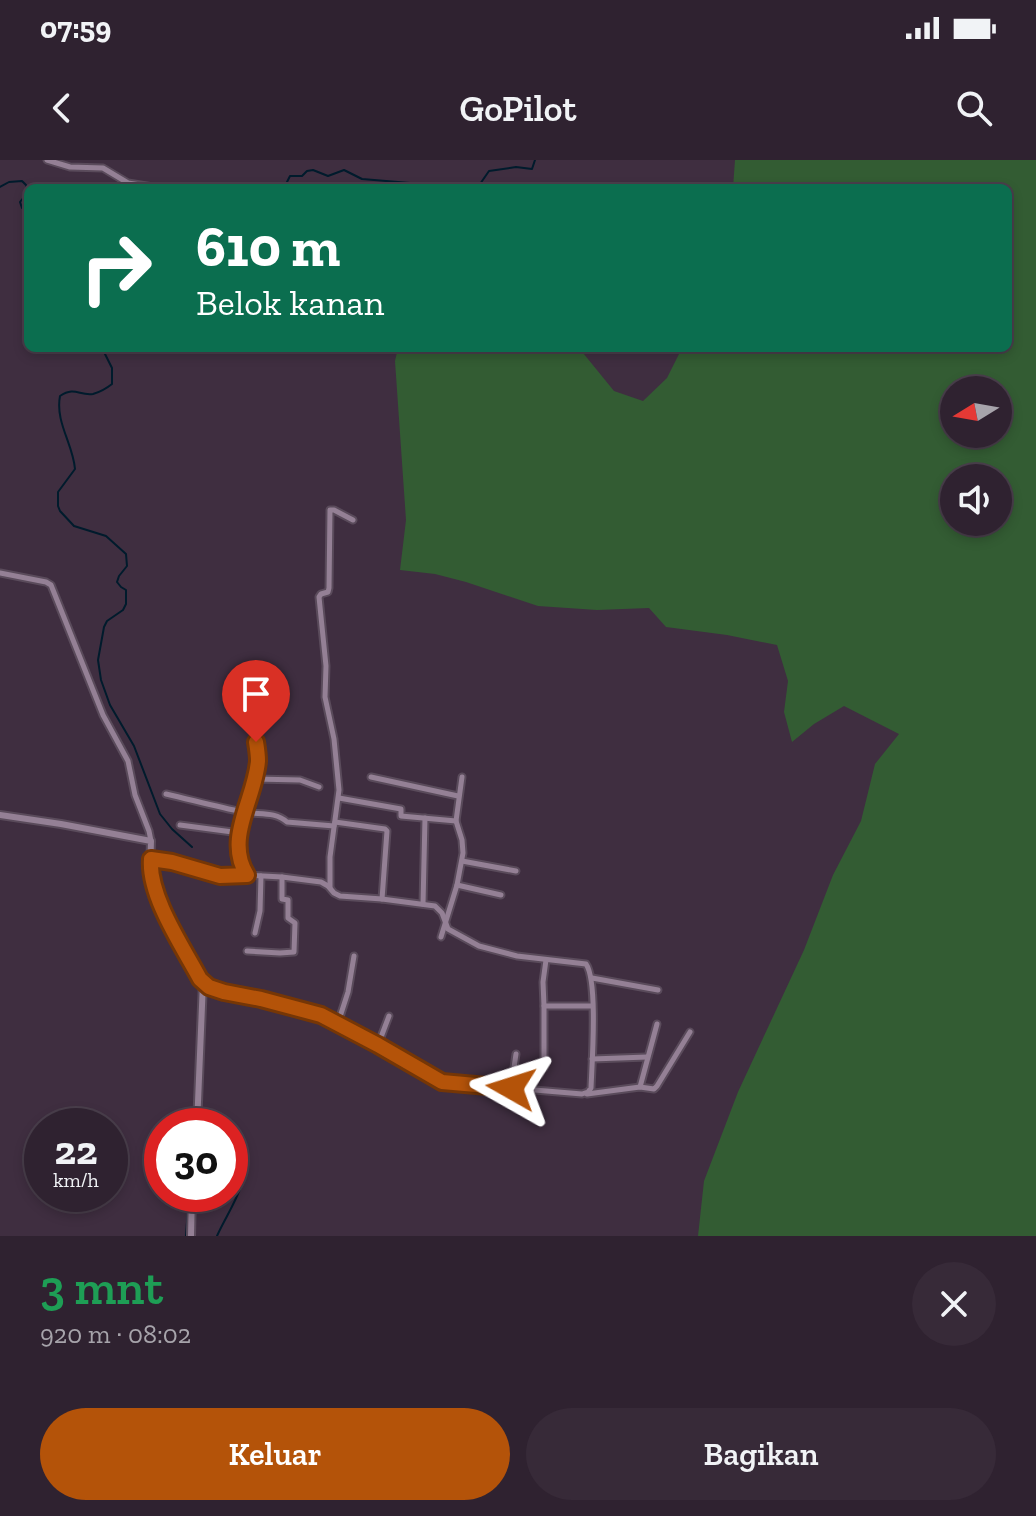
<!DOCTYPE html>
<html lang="id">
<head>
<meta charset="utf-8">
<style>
	body { margin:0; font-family:"Zilla Slab",serif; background:#372a38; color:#f1f3f6; height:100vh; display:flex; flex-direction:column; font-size:30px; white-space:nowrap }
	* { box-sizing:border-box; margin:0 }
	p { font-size:26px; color:#a7a4ab }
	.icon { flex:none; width:44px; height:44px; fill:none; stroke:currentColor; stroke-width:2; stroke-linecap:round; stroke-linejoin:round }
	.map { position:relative; height:1076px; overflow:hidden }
	.sheet { display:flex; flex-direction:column; background:#2f2230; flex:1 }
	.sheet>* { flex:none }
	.top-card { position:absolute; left:24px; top:24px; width:988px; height:168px; border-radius:12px; box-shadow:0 4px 12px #0003,0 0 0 2px #4a3f4c; background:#0b6e4f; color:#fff; overflow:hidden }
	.needle { width:52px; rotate:259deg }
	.buttons { position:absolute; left:940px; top:216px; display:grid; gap:16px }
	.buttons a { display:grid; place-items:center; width:72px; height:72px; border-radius:50%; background:#2f2230; box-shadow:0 4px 12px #0003,0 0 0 2px #4a3f4c; font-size:40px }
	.speed { position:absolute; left:24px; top:948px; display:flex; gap:16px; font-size:40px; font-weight:700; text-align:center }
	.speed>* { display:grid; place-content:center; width:104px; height:104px; border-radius:50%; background:#2f2230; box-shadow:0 4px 12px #0003,0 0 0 2px #4a3f4c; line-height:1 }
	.speed small { font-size:20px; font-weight:400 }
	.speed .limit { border:12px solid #d22; background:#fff; color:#111 }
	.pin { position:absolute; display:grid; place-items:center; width:68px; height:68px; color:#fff; margin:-82px -34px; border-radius:50% 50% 50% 0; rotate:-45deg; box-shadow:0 0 8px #0007 }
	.pin .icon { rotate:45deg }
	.me { position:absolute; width:88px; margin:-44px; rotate:276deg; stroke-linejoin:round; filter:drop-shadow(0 0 6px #0008) }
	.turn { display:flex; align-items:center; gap:28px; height:168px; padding:0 40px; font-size:36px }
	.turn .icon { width:104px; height:104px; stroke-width:2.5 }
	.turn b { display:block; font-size:56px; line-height:68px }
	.round { display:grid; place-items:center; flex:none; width:84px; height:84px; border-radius:42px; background:#372a38 }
	.overview { display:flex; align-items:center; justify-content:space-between; height:136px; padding:0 40px }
	h1 { font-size:48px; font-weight:600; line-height:60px; color:#1e9e55 }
	.button { display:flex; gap:16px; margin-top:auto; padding:16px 40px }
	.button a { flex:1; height:92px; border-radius:48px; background:#b45309; color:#fff; font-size:32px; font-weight:600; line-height:92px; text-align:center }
	.button a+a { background:#372a38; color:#f1f3f6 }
	.status { display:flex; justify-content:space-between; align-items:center; height:56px; padding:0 40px; background:#2f2230; direction:ltr }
	.status svg { height:22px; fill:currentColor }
	header { display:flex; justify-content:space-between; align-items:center; height:104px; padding:0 40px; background:#2f2230; font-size:36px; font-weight:600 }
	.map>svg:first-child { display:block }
	.green { fill:#335c33; fill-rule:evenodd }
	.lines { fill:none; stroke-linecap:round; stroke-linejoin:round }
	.stream { stroke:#001b2c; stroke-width:2 }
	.minor-casing { stroke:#5a4b5b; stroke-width:9 }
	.tertiary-casing { stroke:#5a4b5b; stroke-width:10 }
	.minor { stroke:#948095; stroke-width:5 }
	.tertiary { stroke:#948095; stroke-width:6 }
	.route-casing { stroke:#753606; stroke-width:20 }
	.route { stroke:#b45309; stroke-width:14 }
</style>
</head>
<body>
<div class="status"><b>07:59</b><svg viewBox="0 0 49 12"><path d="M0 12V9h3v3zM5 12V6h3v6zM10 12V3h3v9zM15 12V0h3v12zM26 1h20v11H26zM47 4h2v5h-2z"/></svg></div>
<header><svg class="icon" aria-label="back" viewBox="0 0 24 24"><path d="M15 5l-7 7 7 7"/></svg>GoPilot<svg class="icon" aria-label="search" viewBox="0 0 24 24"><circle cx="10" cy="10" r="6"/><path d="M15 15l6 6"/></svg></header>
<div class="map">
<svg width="1036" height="1076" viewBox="0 0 1036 1076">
	<rect width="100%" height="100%" fill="#3f2e40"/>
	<path class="green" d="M735,0H1036V1076H698L704,1021L738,932L804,790L833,715L861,661L875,604L899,574L844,546L814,564L792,582L784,552L788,521L777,485L727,475L666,467L649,448L597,450L538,446L466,422L435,414L400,410L406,360L395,201L398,188H579L614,231L643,241L667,218L682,188H1008V28H733ZM954,230H998V274H954ZM954,318H998V362H954Z"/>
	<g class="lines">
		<g class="stream">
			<path d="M0,27L9,22L22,21L26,25L28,32L20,42L22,48L28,50"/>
			<path d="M284,28L290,16H302L307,11L313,10L328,16L344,10L362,19L410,23L432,28"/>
			<path d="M473,28L480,24L489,11L516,7L532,9L535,0"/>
			<path d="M102,188L112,208V224C107,228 100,232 93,234C79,236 75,226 60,236C55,262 73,284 75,309L58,332V346L60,351L74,366L106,376L126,394L127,406L119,416L117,422L121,427L126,430V444L123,450L107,461L104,467L98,500L101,520L110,545L134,586L160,654L172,669L192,687"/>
			<path d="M186,1076L189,1034"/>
			<path d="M217,1076C228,1051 252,1020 243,993L230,987"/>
		</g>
		<defs>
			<g id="minor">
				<path d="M47,0L70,7L103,8L128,23L159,28"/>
				<path d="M0,413L46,422L51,425L103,555L128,601L135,635L149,671L151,681"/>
				<path d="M371,617L458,636"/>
				<path d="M255,619L300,620L319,627"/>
				<path d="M166,634C192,640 218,647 243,652C259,655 275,651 287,662L334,666"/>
				<path d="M339,638L401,649V656L456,661"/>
				<path d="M335,662L385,669L387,671L382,739"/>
				<path d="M180,665L240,673"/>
				<path d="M151,699L172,702L209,714L220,716L247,715L282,717L321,722L328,726L334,733L340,736L382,739L435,746L442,753L448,769L479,786L517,796L586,804C598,821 592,903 591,928L588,932L582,934L442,922L378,885L321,855L261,839L224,832L209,827L203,822"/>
				<path d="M462,701L516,711"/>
				<path d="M246,714C223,679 256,637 258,600C259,588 253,576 253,563C253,551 254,538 255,526"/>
				<path d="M457,725L501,735"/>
				<path d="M330,727V697L339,630L334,579L325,537L326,506L319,437L321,434L328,432L329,428L330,350H334L353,360"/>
				<path d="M423,744L425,658"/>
				<path d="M255,773L260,751L261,716"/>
				<path d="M441,777L457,725L463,693L462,680L456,661L462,617"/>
				<path d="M247,791L280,793L294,792L295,763L288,758V740L282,739V717"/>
				<path d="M592,818L658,830"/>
				<path d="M544,846L543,822L546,800"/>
				<path d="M338,863L348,832L354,796"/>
				<path d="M378,885L389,856"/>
				<path d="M592,899L647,897"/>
				<path d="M544,908V846H592"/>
				<path d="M640,927L654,929L657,926L690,872"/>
				<path d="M511,928L516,894"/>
				<path d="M587,934L640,927L657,864"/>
			</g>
			<g id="tertiary">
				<path d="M0,655L61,664L151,681L150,711L152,723L162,747L203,822L197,966"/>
				<path d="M191,1076L192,1034"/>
			</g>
		</defs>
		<use href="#minor" class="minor-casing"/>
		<use href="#tertiary" class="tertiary-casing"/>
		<use href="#minor" class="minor"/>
		<use href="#tertiary" class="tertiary"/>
	</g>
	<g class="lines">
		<defs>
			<path id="route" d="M256,582C257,588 258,595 258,601C255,639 224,679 247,715L220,716L172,702L151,699C148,736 183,787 200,819L209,827L224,832L261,839L321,855L378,885L442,922L511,928"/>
		</defs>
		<use href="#route" class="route-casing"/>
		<use href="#route" class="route"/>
	</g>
</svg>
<div class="buttons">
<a><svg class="needle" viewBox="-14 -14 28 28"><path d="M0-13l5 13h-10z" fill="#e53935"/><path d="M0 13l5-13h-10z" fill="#a7a4ab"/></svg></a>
<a><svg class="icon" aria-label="sound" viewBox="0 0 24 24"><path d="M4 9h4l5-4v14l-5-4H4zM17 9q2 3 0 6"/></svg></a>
</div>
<div class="speed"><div>22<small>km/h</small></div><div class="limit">30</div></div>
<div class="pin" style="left:256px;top:582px;background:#d93025"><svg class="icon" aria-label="arrive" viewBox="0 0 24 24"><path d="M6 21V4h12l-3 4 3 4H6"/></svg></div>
<svg class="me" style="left:511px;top:928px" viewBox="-20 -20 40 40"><path d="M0-17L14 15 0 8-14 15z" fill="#b45309" stroke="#fff" stroke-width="4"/></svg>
<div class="top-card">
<div class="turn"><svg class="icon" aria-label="right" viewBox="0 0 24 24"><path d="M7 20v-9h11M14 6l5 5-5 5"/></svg><div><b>610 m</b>Belok kanan</div></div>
</div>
</div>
<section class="sheet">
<div class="overview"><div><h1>3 mnt</h1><p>920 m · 08:02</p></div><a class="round"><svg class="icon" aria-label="close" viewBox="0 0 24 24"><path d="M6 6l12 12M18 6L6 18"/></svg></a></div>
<div class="button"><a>Keluar</a><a>Bagikan</a></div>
</section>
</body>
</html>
